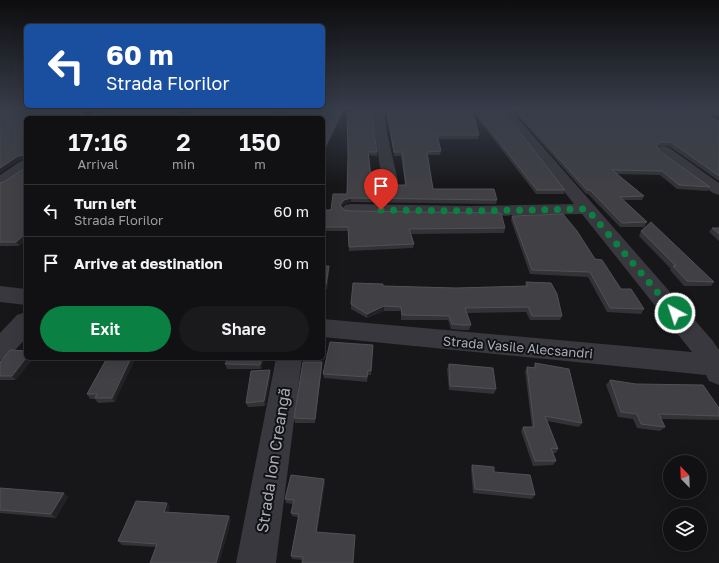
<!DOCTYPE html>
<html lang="en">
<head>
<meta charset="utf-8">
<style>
	body { margin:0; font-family:"Golos Text",sans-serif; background:#1a1a1c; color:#f1f3f6; height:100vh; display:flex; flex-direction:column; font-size:15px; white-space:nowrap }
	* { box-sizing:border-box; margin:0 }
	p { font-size:13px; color:#9c9da0 }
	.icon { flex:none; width:22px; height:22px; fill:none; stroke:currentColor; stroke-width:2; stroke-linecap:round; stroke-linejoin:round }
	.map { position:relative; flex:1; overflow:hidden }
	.drawer { position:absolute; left:24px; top:116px; width:301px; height:244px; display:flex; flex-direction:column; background:#111113; border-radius:6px; box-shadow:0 4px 16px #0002,0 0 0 1px #303133 }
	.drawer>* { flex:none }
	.guide { position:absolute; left:24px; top:24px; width:301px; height:84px; border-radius:6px; box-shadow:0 4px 16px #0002,0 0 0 1px #303133; background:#1a4fa0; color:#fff; overflow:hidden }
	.needle { width:26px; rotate:337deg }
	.fabs { position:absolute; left:663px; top:455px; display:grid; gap:8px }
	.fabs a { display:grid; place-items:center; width:44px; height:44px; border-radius:50%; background:#111113; box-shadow:0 4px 16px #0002,0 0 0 1px #303133; font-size:20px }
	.pin { position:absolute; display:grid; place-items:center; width:34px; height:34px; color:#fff; margin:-41px -17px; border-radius:50% 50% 50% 0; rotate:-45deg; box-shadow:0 0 4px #0007 }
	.pin .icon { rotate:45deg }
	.me { position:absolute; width:44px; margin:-22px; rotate:320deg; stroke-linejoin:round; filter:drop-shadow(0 0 3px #0008) }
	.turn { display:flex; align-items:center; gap:14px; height:84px; padding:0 16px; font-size:18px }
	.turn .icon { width:52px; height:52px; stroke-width:2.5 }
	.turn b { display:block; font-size:28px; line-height:34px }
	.eta { display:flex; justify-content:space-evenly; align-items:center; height:68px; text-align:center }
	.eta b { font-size:24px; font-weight:600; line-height:28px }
	.primary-button { display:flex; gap:8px; margin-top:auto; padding:8px 16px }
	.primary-button a { flex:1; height:46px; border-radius:24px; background:#0b8043; color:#fff; font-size:16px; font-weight:600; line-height:46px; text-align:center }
	.primary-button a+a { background:#1a1a1c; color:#f1f3f6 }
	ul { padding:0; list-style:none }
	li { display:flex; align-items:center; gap:12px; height:52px; padding:0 16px; border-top:1px solid #303133 }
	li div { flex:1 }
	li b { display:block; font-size:15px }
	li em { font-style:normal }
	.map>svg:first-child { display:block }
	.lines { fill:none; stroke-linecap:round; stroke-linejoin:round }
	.street { fill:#38383e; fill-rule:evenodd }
	.secondary { fill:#46474e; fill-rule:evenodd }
	.wall { fill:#333337 }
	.shaded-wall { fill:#222225 }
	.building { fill:#404045; stroke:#505157 }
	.route { stroke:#0b8043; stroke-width:7; stroke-dasharray:0 12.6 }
	.labels { text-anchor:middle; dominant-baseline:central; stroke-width:4; stroke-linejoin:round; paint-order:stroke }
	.street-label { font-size:13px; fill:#a9acb9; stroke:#121214 }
	.near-street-label { font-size:16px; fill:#a9acb9; stroke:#121214 }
</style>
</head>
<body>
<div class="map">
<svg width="719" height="563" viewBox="0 0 719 563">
	<rect width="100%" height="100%" fill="#171719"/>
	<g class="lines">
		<g class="street">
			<path d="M99,107H111L98,118H85Z"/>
			<path d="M189,107H200L192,118H180Z"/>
			<path d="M280,107H290L286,118H274Z"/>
			<path d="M374,107H384L387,133L398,181L396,184H384L382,181L375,133Z"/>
			<path d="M497,107H508L713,341L719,350V385L709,381L706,375L323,337V319L692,352L582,214L470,216L351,214L345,213L342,209L345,205L351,204L470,206L574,204Z"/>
			<path d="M663,146L668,147L719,183V195L713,193L658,153L656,150L658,147Z"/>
			<path d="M26,160V171L6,185L0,187V175L21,161Z"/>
			<path d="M0,286L26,289V305L0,302Z"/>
			<path d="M26,312V338L9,357L0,360V333L17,315Z"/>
			<path d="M276,358H302L276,563H236Z"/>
		</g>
		<path class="secondary" d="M619,107H676L719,110V116L624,110Z"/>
	</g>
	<g class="wall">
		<path d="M9,107H97L85,116H98L109,107H187L181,116H192L198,107H278L274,116L323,118H26V240L19,246H0V183L4,182L25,168V159L20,160L0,173V111Z"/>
		<path d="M386,107H500L565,190L564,194H536L472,111L479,135L478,139H438L441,151L440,155H427L433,189L497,200L496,204L351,202L344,204L342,207L344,210L351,211L505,228L504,233L411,234L414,244L413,248L349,251L348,231H323V210H331L347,194L348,159L374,130L377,152V156L369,155L372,185H405L401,156H394Z"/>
		<path d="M510,107H623L625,108L719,121V181L669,146H657L659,151L710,187L708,191L677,189L660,175L617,174L644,196L642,200H624L647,222L644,227H620L588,194H586Z"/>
		<path d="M512,216L595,259L621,289L644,309L641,314L607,312L588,277L530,274L511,220Z"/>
		<path d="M712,228H719V241L709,232Z"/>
		<path d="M641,231L714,282L711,286H684L670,270L671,269L639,236Z"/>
		<path d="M323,266L329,270L327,289H323Z"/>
		<path d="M526,282L562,316L560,320H530L526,312L467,313L471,325L469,330H460L451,329L448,320H401V311H384L367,318L351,309V304L383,286L456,288L525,286Z"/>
		<path d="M373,345L371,375H368L367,382L324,378L323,374Z"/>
		<path d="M68,358H97L95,360Z"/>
		<path d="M107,358L115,402L98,403L95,399H90L87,394Z"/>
		<path d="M264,358L261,369H227L225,364Z"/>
		<path d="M0,362L16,380H0Z"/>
		<path d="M322,362V366L315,423H295L294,418Z"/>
		<path d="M535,363L582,423L579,427L547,421L558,449L556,453H553L556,461L553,465L533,466L521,431L523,427H532L525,371L527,367L533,368Z"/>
		<path d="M449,364L496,389L494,394L449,390L447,369Z"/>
		<path d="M271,374L265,406L248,407L246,403Z"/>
		<path d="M610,380L719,408V420L661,419L665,427L660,431L637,428L633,419L618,417L606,385Z"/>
		<path d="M472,465L535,495L532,499L473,493L471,469Z"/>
		<path d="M324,479L325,483L317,532L355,535V539L303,560L292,559L291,556L298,517L292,516L291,513L293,504L286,503L285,499Z"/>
		<path d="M0,488L68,497L56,518L0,513Z"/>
		<path d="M170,506L168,512L229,516L231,520L219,563H150L156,547L122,545L118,541Z"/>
	</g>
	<g class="shaded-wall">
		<path d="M91,107H97L84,117L82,116L83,114Z"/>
		<path d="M184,107H187L180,118L178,116Z"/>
		<path d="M277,107H278L274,118L273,116Z"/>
		<path d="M344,107H346L323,155V151Z"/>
		<path d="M25,155L26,159L20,160L0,173V168L18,156Z"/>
		<path d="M351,198V202L344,204L340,209V205L344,200Z"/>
		<path d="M26,233V240L19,246L16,242Z"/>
		<path d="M329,266V270L327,289L326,285Z"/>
		<path d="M384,306V311L367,318V314Z"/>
		<path d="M26,358H34L16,380L12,376Z"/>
		<path d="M131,358H136L115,402L112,398Z"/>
		<path d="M262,358H264L261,369L260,365Z"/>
		<path d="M322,362V366L315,423V419Z"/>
		<path d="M270,370L271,374L265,406L264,401Z"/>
		<path d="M324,479L325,483L316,535V532Z"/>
		<path d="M64,493L68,497L56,518L51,514Z"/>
		<path d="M167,503L170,506L167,516L164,512Z"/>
		<path d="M229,516L231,520L219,563H216Z"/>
	</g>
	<g class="building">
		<path d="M9,107H91L83,114L82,116H98L109,107H184L178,116H192L198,107H277L273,116H286L290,107H344L323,151V118H26V233L16,242H0V183L4,182L25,168V155L18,156L0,168V111Z"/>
		<path d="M347,107H373L374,130L377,152H368L372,185H406L402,152H394L386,107H471L479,135H437L441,151L427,152L433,189H494L497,200L351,198L344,200L340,205L344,210L351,211L501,213L505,228L409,229L414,244L349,247L348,227H323V210H331L333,194H347L348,158Z"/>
		<path d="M472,107H500L565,190H537Z"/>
		<path d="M513,107H623L625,108L705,113L719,121V176L671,142H659L657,146L659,151L710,187L679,185L662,171L612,170L644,196L620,197L647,222L622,223L590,190H587Z"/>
		<path d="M563,214L577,231L595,259L602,260L621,289H631L644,309L610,308L590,272L532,270L512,216Z"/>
		<path d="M651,222L714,282L687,281L673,266H676L641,231Z"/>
		<path d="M712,228H719V234Z"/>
		<path d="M323,266H329L326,285H323Z"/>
		<path d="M526,282L551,283L557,294L562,316H532L528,307L465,308L471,325H461L452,324L449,316L402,315L401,307L384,306L367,314L351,304L353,283L383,284V286L456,288L528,286Z"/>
		<path d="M330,342L373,345L371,371L368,370L367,377L323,374Z"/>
		<path d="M10,350L26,351V358L12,376H0V362Z"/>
		<path d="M107,358H131L112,398H95L97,394H87Z"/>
		<path d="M228,358H262L260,365L225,364Z"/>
		<path d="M303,362H322L315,419L294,418Z"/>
		<path d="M535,363L569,369L582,423L545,416L558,449L551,448L556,461H535L523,427H534L527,367L536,368Z"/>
		<path d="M449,364L493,368L496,389L450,386Z"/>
		<path d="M270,370L264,401L246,403L251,371Z"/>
		<path d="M610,380L636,384L703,385L719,408V416L659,414L665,427L641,424L637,414L621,412Z"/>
		<path d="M472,465L494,467V472L530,475L535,495L475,489Z"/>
		<path d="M291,475L324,479L316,532L355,535L353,563H302L303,557L291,556L299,514L291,513L294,500L285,499Z"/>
		<path d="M0,488L64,493L51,514L0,510Z"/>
		<path d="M136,501L167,503L164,512L229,516L216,563H150L157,544L118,541Z"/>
	</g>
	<linearGradient id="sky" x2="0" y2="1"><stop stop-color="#0d0d0e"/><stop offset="0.58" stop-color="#363c49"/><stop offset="1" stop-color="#363c49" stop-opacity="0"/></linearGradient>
	<rect width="719" height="186" fill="url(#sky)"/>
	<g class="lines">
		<path class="route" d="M381,210L470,211L587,209L675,313"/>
	</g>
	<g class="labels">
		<g class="street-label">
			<text transform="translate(518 347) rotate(5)">Strada Vasile Alecsandri</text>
		</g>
		<g class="near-street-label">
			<text transform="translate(273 460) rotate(-81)">Strada Ion Creangă</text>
		</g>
	</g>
</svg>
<div class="fabs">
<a><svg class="needle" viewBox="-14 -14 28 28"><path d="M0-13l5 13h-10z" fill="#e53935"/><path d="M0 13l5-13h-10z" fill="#9c9da0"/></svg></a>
<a><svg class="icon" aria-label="layers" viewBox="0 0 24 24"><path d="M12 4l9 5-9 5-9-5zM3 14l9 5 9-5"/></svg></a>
</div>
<div class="pin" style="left:381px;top:210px;background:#d93025"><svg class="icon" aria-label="arrive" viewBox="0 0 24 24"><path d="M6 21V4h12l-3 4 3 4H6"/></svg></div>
<svg class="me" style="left:675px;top:313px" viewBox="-20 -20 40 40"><circle r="17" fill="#0b8043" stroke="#fff" stroke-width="3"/><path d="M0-11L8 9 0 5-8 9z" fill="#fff"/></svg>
<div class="guide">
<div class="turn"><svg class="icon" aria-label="left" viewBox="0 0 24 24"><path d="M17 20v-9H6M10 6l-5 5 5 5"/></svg><div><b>60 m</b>Strada Florilor</div></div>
</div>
<section class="drawer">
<div class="eta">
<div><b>17:16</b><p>Arrival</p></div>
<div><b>2</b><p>min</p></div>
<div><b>150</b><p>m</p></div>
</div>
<ul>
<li><svg class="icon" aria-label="left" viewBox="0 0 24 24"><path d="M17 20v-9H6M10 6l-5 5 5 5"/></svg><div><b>Turn left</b><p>Strada Florilor</p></div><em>60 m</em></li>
<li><svg class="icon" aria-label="arrive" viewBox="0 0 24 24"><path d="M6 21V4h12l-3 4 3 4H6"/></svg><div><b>Arrive at destination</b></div><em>90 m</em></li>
</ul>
<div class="primary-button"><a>Exit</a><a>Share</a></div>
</section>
</div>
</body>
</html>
